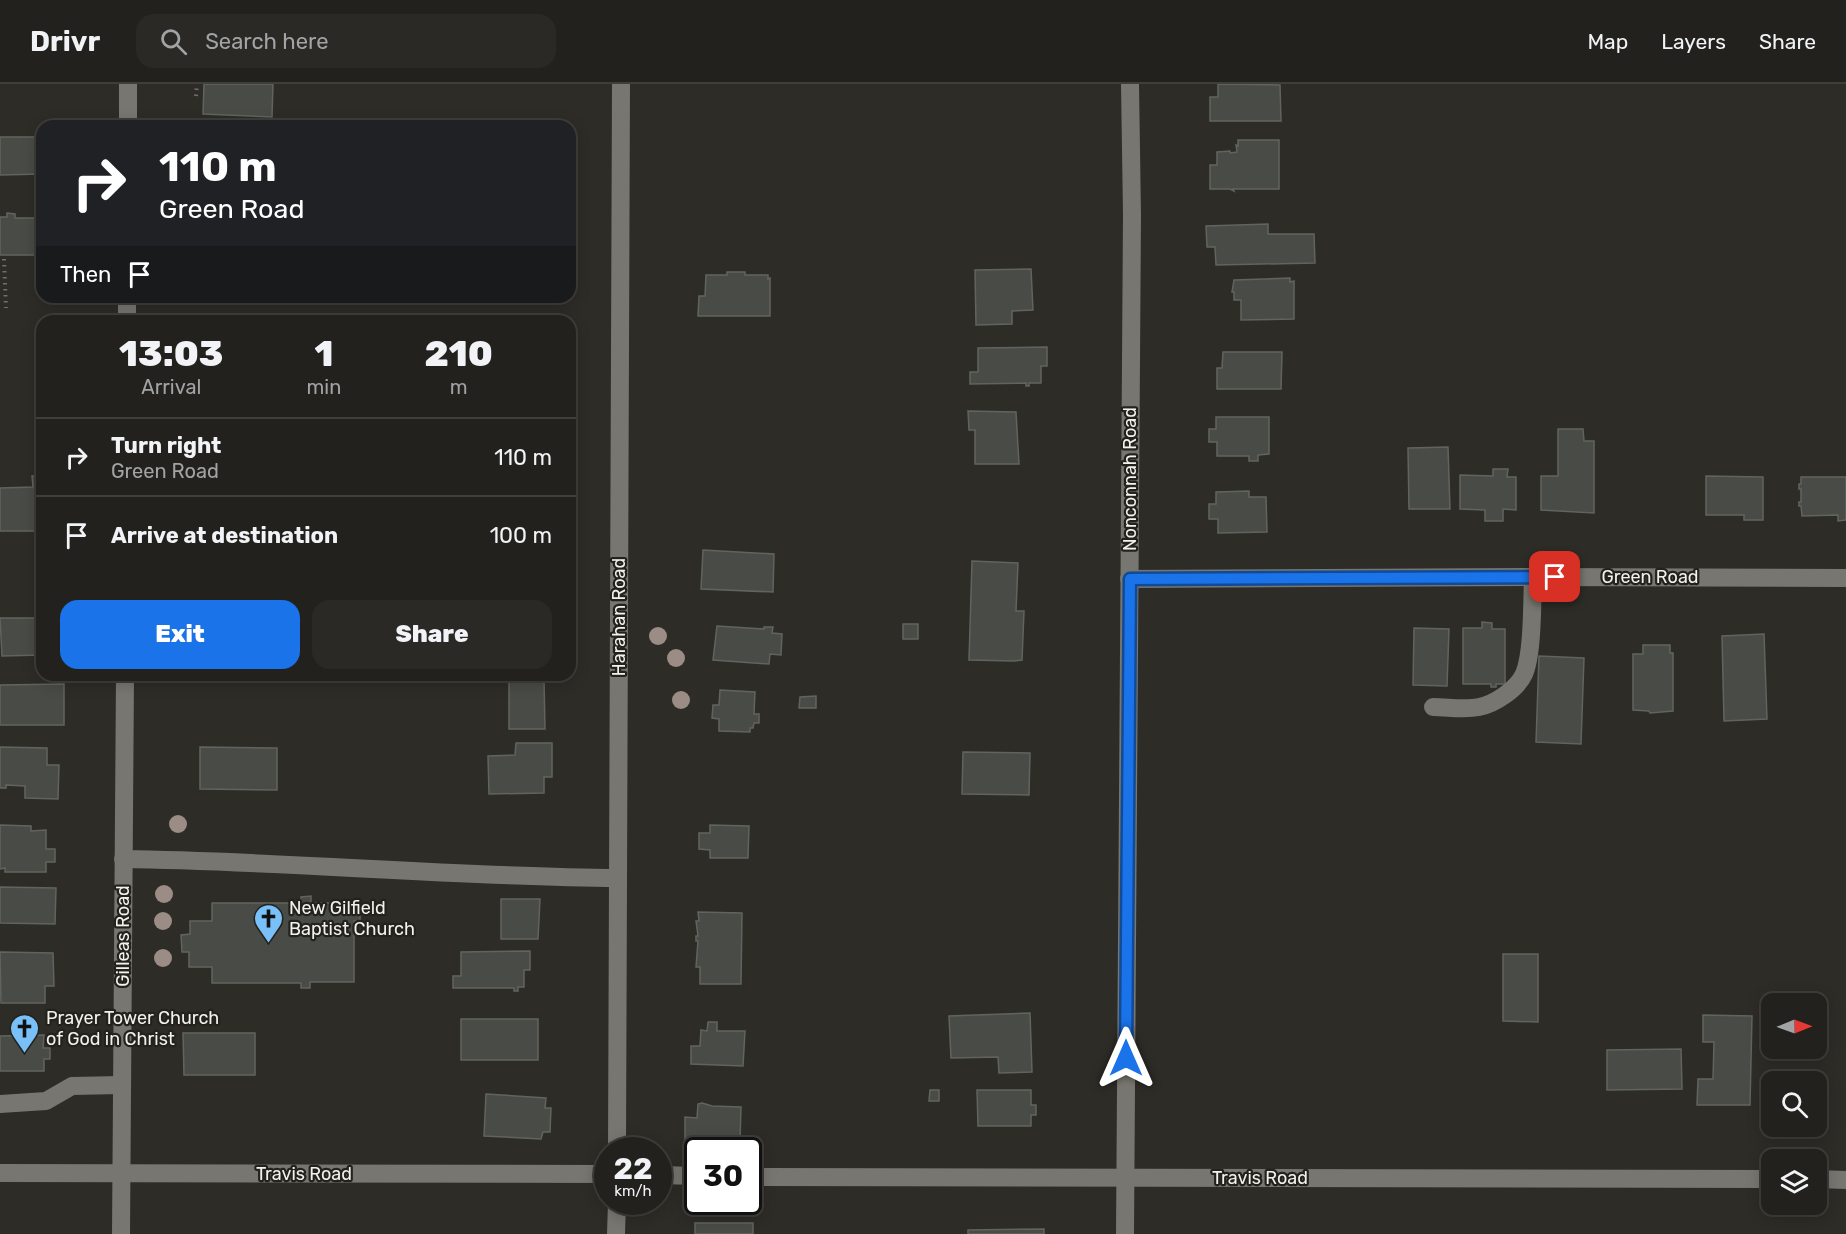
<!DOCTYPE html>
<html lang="en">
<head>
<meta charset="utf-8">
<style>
	body { margin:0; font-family:Rubik,sans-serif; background:#2a2926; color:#f1f3f6; height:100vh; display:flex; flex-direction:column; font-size:22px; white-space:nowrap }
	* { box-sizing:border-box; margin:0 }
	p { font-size:20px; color:#a2a3a4 }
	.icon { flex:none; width:33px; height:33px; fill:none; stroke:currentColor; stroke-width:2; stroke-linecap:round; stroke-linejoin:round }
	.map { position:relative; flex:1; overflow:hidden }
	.details { position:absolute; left:36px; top:231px; width:540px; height:366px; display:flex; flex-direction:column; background:#22211d; border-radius:18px; box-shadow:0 3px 15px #0003,0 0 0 2px #3f3e3b }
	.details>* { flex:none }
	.top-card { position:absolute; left:36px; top:36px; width:540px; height:183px; border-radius:18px; box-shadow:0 3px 15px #0003,0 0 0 2px #3f3e3b; background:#202124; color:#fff; overflow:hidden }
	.needle { width:39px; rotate:89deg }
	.tools { position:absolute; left:1761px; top:909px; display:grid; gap:12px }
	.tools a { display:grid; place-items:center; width:66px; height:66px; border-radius:12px; background:#22211d; box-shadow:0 3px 15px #0003,0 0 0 2px #3f3e3b; font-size:30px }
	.speed { position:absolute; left:594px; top:1053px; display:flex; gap:12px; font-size:30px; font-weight:700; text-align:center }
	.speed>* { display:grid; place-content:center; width:78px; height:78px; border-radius:50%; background:#22211d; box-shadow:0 3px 15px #0003,0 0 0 2px #3f3e3b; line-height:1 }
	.speed small { font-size:15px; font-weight:400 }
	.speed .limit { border:3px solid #111; border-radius:9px; background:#fff; color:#111 }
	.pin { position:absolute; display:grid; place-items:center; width:51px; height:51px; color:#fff; margin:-26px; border-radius:12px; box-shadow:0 3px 9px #0006 }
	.me { position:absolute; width:66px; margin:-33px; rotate:0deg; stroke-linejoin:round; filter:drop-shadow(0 0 4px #0008) }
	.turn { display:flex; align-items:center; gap:21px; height:126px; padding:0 24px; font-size:27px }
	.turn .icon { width:78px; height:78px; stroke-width:2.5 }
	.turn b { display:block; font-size:42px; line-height:51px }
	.then { display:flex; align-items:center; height:57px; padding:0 24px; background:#0003; gap:12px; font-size:22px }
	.eta { display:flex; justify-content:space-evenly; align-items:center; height:102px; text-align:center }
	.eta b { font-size:36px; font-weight:800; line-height:42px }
	.button { display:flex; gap:12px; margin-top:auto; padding:12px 24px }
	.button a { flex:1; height:69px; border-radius:18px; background:#1a73e8; color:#fff; font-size:24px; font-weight:800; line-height:69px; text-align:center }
	.button a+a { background:#2a2926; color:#f1f3f6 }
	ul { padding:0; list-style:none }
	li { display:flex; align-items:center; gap:18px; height:78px; padding:0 24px; border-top:2px solid #3f3e3b }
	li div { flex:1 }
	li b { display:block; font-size:22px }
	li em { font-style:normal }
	header { display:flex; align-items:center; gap:36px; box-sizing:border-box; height:84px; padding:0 30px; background:#22211d; border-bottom:2px solid #3f3e3b }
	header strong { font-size:28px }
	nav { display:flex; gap:33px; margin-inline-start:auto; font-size:21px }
	.search { width:420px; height:54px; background:#2a2926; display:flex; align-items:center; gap:15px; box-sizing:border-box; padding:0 21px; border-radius:18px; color:#a2a3a4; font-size:22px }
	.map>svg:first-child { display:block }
	.building { fill:#494b46; stroke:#61645e; stroke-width:1.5 }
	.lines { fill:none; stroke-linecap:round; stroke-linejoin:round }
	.path { stroke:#71716c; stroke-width:4; stroke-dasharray:1.5 4.5; stroke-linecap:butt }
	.minor { stroke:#777670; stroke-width:18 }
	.tree { fill:#9b8c85 }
	.route-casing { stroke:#114b97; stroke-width:15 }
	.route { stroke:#1a73e8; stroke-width:10 }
	.labels { text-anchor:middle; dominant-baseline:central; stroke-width:4.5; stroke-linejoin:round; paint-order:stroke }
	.street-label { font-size:18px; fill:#f1f1ed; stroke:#23221d }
	.poi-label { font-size:18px; fill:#f1f1ed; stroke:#23221d; text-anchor:start }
</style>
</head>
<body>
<header>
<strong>Drivr</strong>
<div class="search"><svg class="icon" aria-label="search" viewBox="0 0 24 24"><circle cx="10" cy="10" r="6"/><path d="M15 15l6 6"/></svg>Search here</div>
<nav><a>Map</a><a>Layers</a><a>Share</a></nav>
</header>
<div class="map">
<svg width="1846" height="1150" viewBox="0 0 1846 1150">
	<rect width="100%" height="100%" fill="#2d2c27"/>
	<g class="building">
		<path d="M204,0H273L272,33L203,30Z"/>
		<path d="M1218,0L1280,1L1281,37H1210V13H1218Z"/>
		<path d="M0,53H42V90L0,91Z"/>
		<path d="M1238,56H1279V105H1233L1234,107L1230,105H1210V81H1217V68L1230,67V69L1237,68L1236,61L1238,62Z"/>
		<path d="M7,129L15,130V134H42V171H0V133H7Z"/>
		<path d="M1268,140V150H1314L1315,179L1216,181L1215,163H1207L1206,142Z"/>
		<path d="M1031,185L1033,226L1012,227V240L976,241L975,186Z"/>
		<path d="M727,188H745V191H768V195L770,194V232H698L699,212H705L706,191H727Z"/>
		<path d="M1290,194V198L1294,197V235L1241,236V216H1234V208H1232L1234,196Z"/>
		<path d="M1047,263V282H1041V299H1029V302H1026V299L970,300V288H978V264Z"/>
		<path d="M1223,268H1282L1281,305H1217V284H1222Z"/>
		<path d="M968,327L1016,328L1019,380H975V346H969Z"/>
		<path d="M1216,333H1269V370L1258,371V377H1249V372H1217V358H1209V345H1216Z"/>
		<path d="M1558,345H1583L1584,357H1594V429L1541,426V392H1558Z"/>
		<path d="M1448,363L1450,425H1409L1408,364Z"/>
		<path d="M1493,385H1508L1507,393H1516V426L1503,425V437H1485V426L1460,425V391L1493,392Z"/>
		<path d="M32,392H42V447H0V404L33,403Z"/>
		<path d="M1706,392L1763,393V436H1744V431H1706Z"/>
		<path d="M1801,393H1846V436L1838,437V431L1802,432L1801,422H1799V418H1801V405H1799V400H1801Z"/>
		<path d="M1249,407V413H1266L1267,448L1218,449V435H1209V420H1216V408Z"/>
		<path d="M703,466L774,470L773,508L701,505Z"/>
		<path d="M972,477L1018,479L1016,527H1024L1022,576L1014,577L969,576Z"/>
		<path d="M0,534H42V571L2,572Z"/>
		<path d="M1482,538L1492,539V545H1505V600H1496V603H1491V600H1463V544H1482Z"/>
		<rect x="903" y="540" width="15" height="15"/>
		<path d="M717,542L764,545V543H773L772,549L782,550L781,571L770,570L769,580L713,576Z"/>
		<path d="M1414,544L1449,545L1447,602L1413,601Z"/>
		<path d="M1764,550L1767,635L1724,637L1722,552Z"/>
		<path d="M1643,561H1670V569H1673V627L1650,629L1649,627L1633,626V570H1643Z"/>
		<path d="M1539,572L1584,574L1581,660L1536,658Z"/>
		<path d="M509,595H544L545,645H509Z"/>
		<path d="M64,600V641H0V601Z"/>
		<path d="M720,606L755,608L754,630H759V639H754L753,644H750V648L719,647V635L712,634L713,621H719Z"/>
		<path d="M816,612V624H799L800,613Z"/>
		<path d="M516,659H552V693H544V709L489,710L488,672L515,671Z"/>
		<path d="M0,663L47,664V681H59L58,715L25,714V702L6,701V704H0Z"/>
		<path d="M200,663L277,664V706L200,705Z"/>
		<path d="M963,668L1030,669L1029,711L962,710Z"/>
		<path d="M0,741L31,742V747L46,746V765H55V778H46V788H5V784L0,785Z"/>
		<path d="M710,741L749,742L748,774H710V766L699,765V749H710Z"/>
		<path d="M0,803L56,804L55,840L0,839Z"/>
		<path d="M311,812V819H354V826H360V837H354V898H310V904H301V899H212V883H189V868H182L181,851L190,850V837H212V819H301V813Z"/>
		<path d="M501,815H540L538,855H501Z"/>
		<path d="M698,828L742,829L741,900H700V883H696L698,857H696V852H698L696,837H699Z"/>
		<path d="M530,867V886H524V903H518V907H514V904H453V892H461V868Z"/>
		<path d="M0,868L53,869L54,902H45V919H1Z"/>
		<path d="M1503,870H1538V938L1503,937Z"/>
		<path d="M1030,929L1032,988L999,989L998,973L951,974L949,932Z"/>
		<path d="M1703,931L1752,932L1750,1021H1697L1698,995H1713L1714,958H1703Z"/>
		<rect x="461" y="935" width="77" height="41"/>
		<path d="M708,938H717V947H745L743,982L691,980V962H700L701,946L707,947Z"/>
		<path d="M183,949H255V991H184Z"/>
		<path d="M44,951L43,964H50V975H44V987H0V952Z"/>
		<path d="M1681,965L1682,1005L1607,1006V966Z"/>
		<path d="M930,1006H939V1017H929Z"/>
		<path d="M977,1006H1031V1021H1036V1031H1031V1042H978Z"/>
		<path d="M486,1010L546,1014L545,1024H551L550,1048H543L541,1055L484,1052Z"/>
		<path d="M702,1019L712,1022L741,1023L740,1057L706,1056V1059L698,1055V1059L685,1058V1033L697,1034L698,1020Z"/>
		<rect x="695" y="1139" width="58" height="11"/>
		<path d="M1044,1145V1150H968V1146Z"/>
	</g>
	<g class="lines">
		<g class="path">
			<path d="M196,12L197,0"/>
			<path d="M42,174V175"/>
			<path d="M4,175L6,224"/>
			<path d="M78,213L84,222"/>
		</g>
		<g class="minor">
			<path d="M128,42V0"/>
			<path d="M127,237V213"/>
			<path d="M1129,495L1533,493L1846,494"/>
			<path d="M1433,623C1448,623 1464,626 1479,623C1495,620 1517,605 1524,590C1533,569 1532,517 1533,493"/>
			<path d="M123,775C288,777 453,793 618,794"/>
			<path d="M0,1020L46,1017L72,1002L121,1001"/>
			<path d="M617,1066L621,0"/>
			<path d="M0,1089L608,1090"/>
			<path d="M658,1091L698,1092"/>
			<path d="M748,1093L1772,1095"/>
			<path d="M1816,1095L1846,1096"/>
			<path d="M121,1150L125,591"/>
			<path d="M616,1150L617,1118"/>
			<path d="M1125,1150L1132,131L1130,0"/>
		</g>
	</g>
	<g class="tree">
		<circle cx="658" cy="552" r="9"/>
		<circle cx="676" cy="574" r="9"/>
		<circle cx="681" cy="616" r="9"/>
		<circle cx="178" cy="740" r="9"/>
		<circle cx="164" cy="810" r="9"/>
		<circle cx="163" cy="837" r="9"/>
		<circle cx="163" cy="874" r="9"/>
	</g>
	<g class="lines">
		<defs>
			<path id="route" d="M1126,974L1130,495L1555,493"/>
		</defs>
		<use href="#route" class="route-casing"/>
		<use href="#route" class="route"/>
	</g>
	<defs>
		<symbol id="church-pin" viewBox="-11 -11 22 30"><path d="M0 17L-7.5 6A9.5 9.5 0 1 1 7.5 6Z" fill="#79bff8" stroke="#23221d"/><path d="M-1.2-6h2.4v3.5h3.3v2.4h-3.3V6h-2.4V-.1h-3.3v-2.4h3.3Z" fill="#111"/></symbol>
	</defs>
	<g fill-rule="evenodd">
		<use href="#church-pin" x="252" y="818" width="33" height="45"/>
		<use href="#church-pin" x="8" y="928" width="33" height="45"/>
	</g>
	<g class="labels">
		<g class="street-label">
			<text transform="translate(1130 395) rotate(-90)">Nonconnah Road</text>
			<text x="1650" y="493">Green Road</text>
			<text transform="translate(619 533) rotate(-90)">Harahan Road</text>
			<text transform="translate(123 852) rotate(-90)">Gilleas Road</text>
			<text x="304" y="1090">Travis Road</text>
			<text x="1260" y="1094">Travis Road</text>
		</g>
		<g class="poi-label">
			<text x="289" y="824">New Gilfield<tspan x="289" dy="21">Baptist Church</tspan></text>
			<text x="46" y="934">Prayer Tower Church<tspan x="46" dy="21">of God in Christ</tspan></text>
		</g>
	</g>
</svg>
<div class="tools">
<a><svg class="needle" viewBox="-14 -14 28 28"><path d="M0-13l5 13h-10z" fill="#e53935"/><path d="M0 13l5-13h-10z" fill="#a2a3a4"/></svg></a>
<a><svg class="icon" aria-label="search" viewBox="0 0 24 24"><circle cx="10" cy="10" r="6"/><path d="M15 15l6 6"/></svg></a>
<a><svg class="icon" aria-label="layers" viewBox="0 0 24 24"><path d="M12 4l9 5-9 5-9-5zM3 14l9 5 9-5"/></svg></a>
</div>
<div class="speed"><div>22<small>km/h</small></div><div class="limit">30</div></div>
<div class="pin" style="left:1555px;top:493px;background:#d93025"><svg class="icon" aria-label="arrive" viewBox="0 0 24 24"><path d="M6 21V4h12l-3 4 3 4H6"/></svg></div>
<svg class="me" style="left:1126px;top:974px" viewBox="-20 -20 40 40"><path d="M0-17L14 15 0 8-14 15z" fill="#1a73e8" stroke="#fff" stroke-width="4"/></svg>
<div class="top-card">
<div class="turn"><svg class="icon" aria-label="right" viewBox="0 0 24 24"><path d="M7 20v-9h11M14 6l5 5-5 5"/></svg><div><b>110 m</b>Green Road</div></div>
<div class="then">Then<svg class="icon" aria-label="arrive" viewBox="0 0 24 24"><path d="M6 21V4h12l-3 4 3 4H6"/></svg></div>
</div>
<section class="details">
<div class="eta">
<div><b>13:03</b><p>Arrival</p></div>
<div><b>1</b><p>min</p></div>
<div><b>210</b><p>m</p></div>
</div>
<ul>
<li><svg class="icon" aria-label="right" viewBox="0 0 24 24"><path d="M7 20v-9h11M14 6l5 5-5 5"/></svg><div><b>Turn right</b><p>Green Road</p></div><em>110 m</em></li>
<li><svg class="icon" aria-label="arrive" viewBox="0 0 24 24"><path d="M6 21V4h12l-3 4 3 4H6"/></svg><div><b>Arrive at destination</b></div><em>100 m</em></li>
</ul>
<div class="button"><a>Exit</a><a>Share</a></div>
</section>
</div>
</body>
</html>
